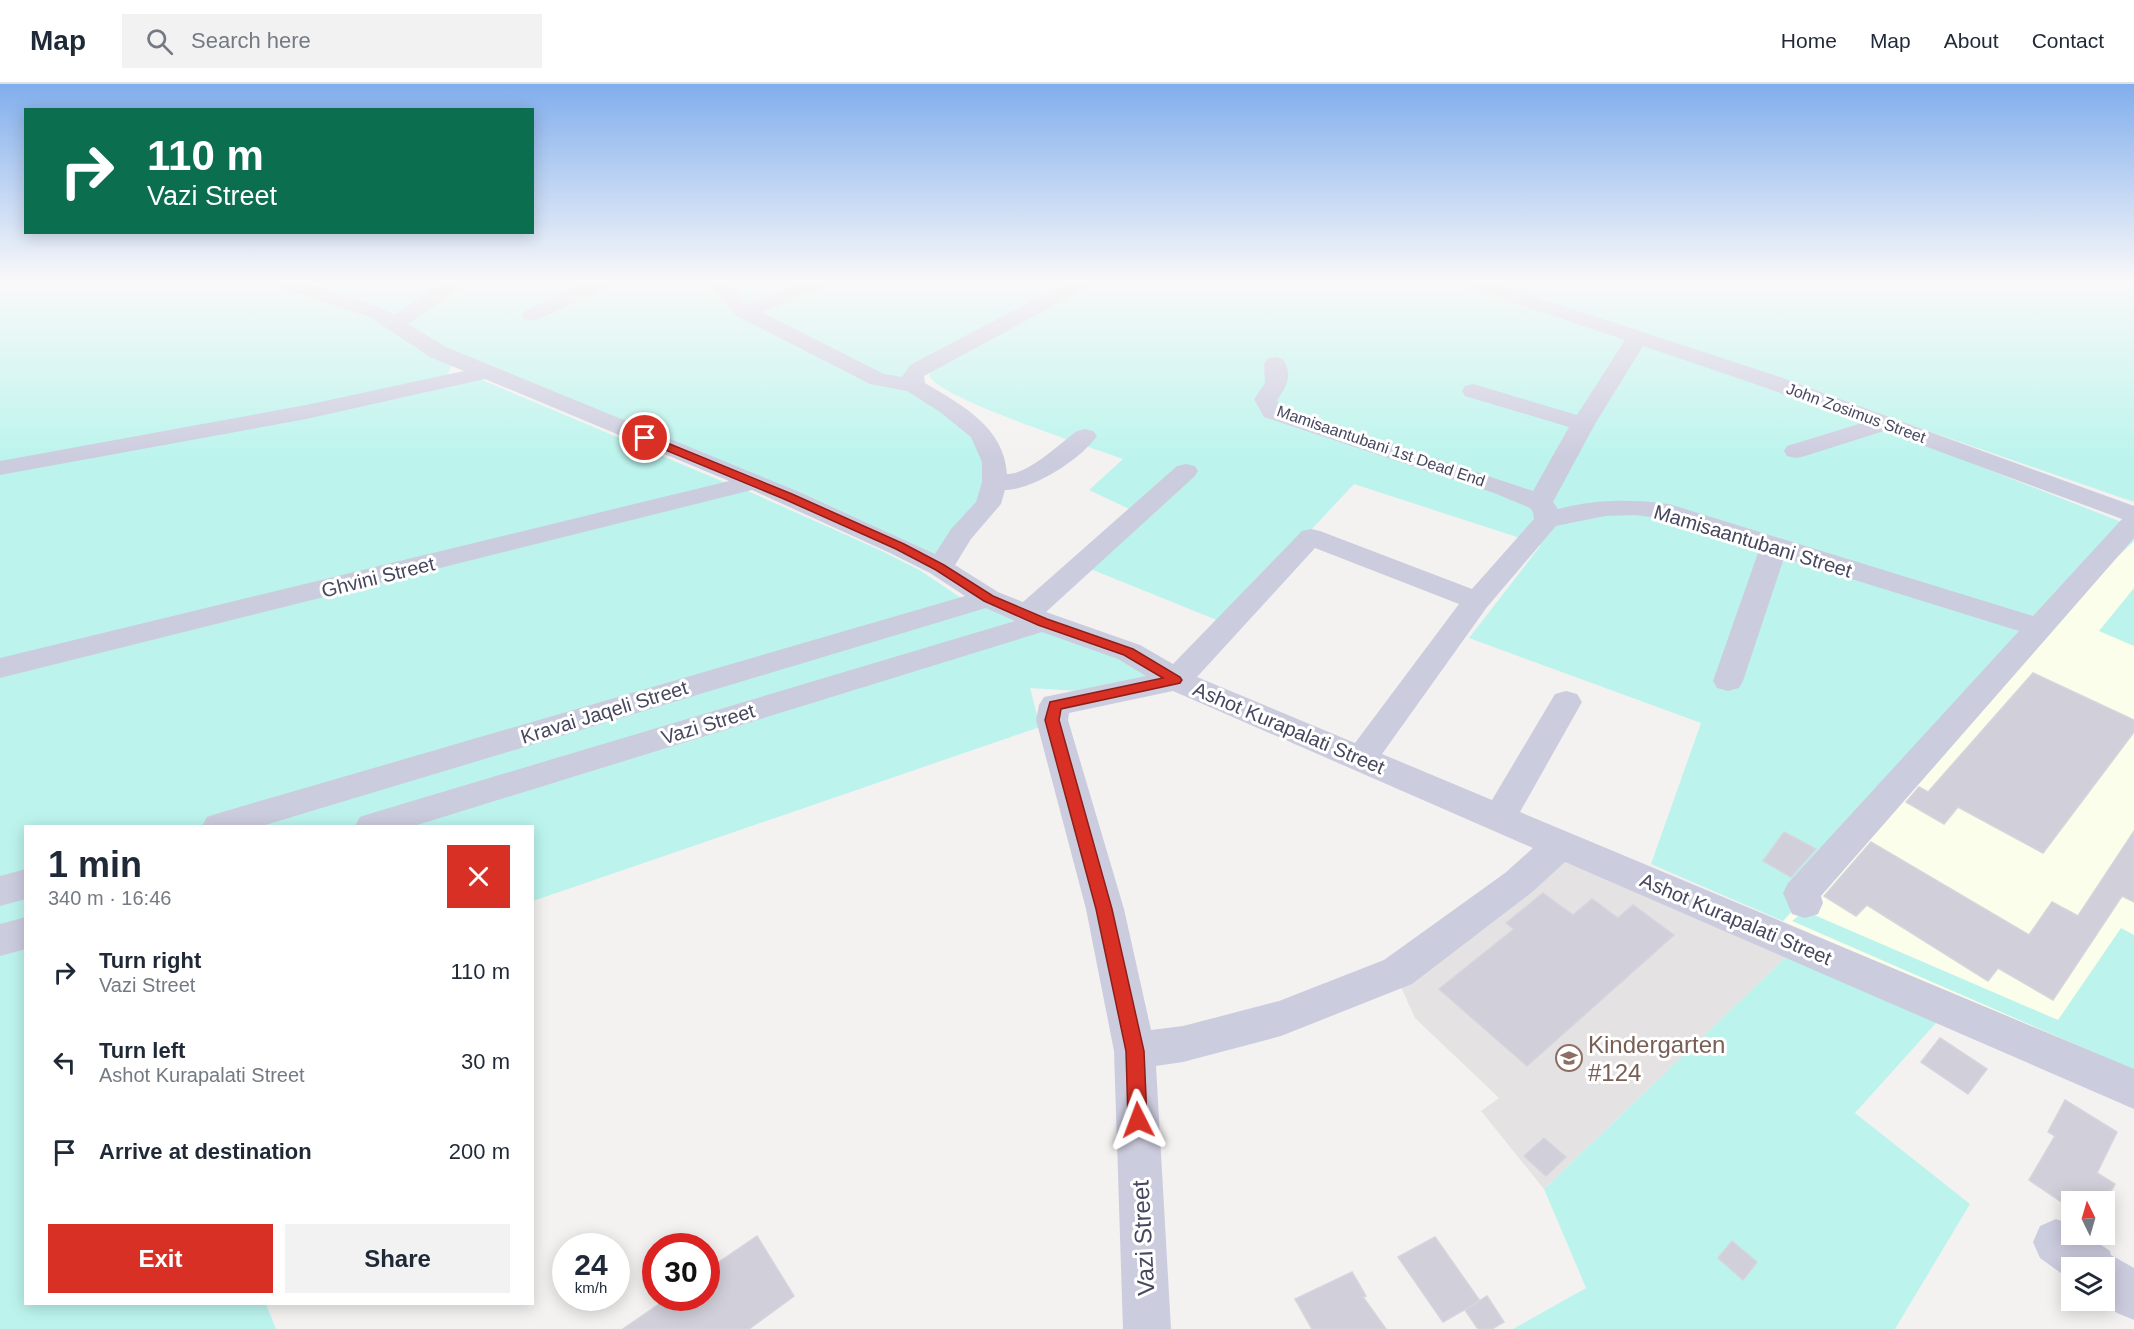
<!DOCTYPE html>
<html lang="en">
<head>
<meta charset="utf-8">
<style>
	body { margin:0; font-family:Arial,sans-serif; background:#f2f2f3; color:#1f2937; height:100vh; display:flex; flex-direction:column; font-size:22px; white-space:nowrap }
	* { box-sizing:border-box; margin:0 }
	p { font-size:20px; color:#747a83 }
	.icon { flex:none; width:33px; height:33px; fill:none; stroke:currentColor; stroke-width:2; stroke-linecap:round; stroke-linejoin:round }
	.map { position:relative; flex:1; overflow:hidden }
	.panel { position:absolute; left:24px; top:741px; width:510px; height:480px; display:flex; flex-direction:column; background:#fff; border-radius:0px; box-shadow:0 3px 15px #0003 }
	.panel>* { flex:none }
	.hud { position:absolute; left:24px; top:24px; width:510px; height:126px; border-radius:0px; box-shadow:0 3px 15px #0003; background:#0b6e4f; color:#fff; overflow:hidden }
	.needle { width:39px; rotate:355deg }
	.controls { position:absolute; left:2061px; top:1107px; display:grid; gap:12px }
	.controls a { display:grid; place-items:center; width:54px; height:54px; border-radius:0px; background:#fff; box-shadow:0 3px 15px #0003; font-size:30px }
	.speed { position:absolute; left:552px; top:1149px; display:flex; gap:12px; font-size:30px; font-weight:700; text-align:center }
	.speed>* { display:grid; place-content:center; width:78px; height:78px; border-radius:50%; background:#fff; box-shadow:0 3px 15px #0003; line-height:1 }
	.speed small { font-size:15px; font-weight:400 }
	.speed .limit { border:9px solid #d22; background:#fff; color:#111 }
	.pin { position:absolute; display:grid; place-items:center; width:51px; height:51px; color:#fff; margin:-26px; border:3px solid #fff; border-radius:50%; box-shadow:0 2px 6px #0007 }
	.me { position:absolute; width:66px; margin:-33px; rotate:357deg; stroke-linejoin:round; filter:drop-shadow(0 0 4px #0008) }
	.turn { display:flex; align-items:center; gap:21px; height:126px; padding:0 24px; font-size:27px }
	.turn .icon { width:78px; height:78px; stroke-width:2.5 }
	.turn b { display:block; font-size:42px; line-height:51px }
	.round { display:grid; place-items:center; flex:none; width:63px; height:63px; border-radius:0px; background:#f2f2f3 }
	.headline { display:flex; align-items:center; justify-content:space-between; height:102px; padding:0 24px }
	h1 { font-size:36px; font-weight:600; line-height:45px }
	.button { display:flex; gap:12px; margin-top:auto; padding:12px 24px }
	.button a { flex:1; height:69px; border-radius:0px; background:#d93025; color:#fff; font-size:24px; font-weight:600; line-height:69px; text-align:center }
	.button a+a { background:#f2f2f3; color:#1f2937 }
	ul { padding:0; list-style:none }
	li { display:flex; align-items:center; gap:18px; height:90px; padding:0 24px }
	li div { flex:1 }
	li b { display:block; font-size:22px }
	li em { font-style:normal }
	header { display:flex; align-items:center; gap:36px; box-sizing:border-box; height:84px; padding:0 30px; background:#fff; border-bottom:2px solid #e0e1e3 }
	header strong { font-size:28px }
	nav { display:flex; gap:33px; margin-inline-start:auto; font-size:21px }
	.search { width:420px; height:54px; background:#f2f2f3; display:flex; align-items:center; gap:15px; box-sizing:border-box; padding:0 21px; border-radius:0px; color:#747a83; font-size:22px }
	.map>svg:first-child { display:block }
	.commercial { fill:#fafeea }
	.education { fill:#e4e2e3 }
	.green { fill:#bcf4ed }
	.building { fill:#d1cfd9; stroke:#d6d4dd; stroke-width:1.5 }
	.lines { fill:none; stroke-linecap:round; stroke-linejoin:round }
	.minor { fill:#ccccdf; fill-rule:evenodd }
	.route { fill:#d93025; stroke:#8d1f18; stroke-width:1.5 }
	.labels { text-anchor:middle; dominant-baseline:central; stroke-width:6; stroke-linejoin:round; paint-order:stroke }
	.far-street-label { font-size:16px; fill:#474760; stroke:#fff }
	.street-label { font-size:20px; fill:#474760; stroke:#fff }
	.near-education-label { font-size:24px; fill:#785e54; stroke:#fff; text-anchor:start }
	.near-street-label { font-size:24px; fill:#474760; stroke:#fff }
</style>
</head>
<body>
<header>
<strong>Map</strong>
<div class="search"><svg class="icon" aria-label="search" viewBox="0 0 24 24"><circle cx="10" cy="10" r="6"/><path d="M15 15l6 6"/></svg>Search here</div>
<nav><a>Home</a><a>Map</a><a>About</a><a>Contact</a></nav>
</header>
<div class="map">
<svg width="2134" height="1245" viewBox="0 0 2134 1245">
	<rect width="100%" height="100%" fill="#f3f2f1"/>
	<path class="commercial" d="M2134,457V989L1783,837L2093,496Z"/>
	<path class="education" d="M1565,778L1788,871L1544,1105L1481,1027L1499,1014L1415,934L1400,901Z"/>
	<g class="green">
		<path d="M0,199H1081L913,291L982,350L995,398L940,483L454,276L445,297L0,384Z"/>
		<path d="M1090,199H1464L1852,332L2134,443V457L2093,496L1783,837L1651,780L1701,639L1469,554L1541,461L1354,400L1224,539L1088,484L1144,432L1089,406L1123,375C1089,362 943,316 929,292L932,283Z"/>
		<path d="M1494,199H2134V418L1703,269Z"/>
		<path d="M475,293L731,401L0,580V387Z"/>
		<path d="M741,404L882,467L921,487L967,518L206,742H26L25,796L0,803V587Z"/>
		<path d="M2134,504V562L2099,547Z"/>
		<path d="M988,514L1043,538L372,742H219Z"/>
		<path d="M1055,544L1127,577L1152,593L1094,608L1030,604L1040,643L533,817L532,742H393L945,572Z"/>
		<path d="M25,800V849L0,856V807Z"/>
		<path d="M1805,827L2058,936L2121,844L2134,851V986L1792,837Z"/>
		<path d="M25,856L26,1220H266L276,1245H0V864Z"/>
		<path d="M1788,871L1945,929L1855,1029L1970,1120L1895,1245H1513L1586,1204L1544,1105Z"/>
	</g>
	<g class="building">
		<path d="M2033,589L2134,636V648L2043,769L1958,723L1944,740L1906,718L1919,703L1928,708Z"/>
		<path d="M2134,747V818L2122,812L2053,916L1998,884L1988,897L1867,821L1856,832L1824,812L1871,758L2029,851L2052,818L2078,832Z"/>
		<path d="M1784,748L1816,765L1791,793L1763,777Z"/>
		<path d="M1543,809L1573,831L1592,815L1618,834L1633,821L1674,851L1527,982L1439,905L1514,845L1506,839Z"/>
		<path d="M1940,954L1987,985L1968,1010L1921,978Z"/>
		<path d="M2065,1016L2117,1048L2097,1089L2115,1100L2104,1120V1118H2072V1125L2029,1096L2055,1052L2048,1048Z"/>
		<path d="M1544,1054L1566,1073L1546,1092L1524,1072Z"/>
		<path d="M757,1152L794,1212L749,1245H623L668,1214H706V1187Z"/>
		<path d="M1435,1153L1480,1217L1443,1238L1398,1173Z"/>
		<path d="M1732,1157L1757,1178L1743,1196L1718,1174Z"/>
		<path d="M1352,1188L1366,1212L1363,1213L1386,1245H1312L1295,1215Z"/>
		<path d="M1487,1212L1504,1238L1492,1245H1478L1465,1226Z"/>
	</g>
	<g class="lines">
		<g class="minor">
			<path d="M275,199H306L384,225L394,231L442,199H466L408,240L446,263L797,407L935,470L951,445L976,418L982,398V378L971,353L940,328L907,307L870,300L737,232L707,199H728L747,220L800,199H828L825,203L761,228L884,290L902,293L910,281L1066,199H1091L1088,203L924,292L925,299C962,321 1004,343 1007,390C1029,390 1059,360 1077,347L1085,345L1093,347L1097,352C1081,375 1033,406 1005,406L1001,420L971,455L955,481L998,508L1023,518L1177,382L1186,380L1195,382L1198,387L1195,392L1046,528L1140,561L1173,580L1302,447L1311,445L1320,447L1472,505L1534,435L1533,428L1530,424L1494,409L1264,333L1254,315L1265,299L1264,280L1267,275L1275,273L1283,275C1293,290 1287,303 1277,316L1281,323L1533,407L1569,343L1465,312L1462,307L1465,302L1473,300L1577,331L1625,256L1466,203L1463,199H1493L1771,290L2134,422V454L1821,812L1823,819L1818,830L1805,834L1792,830L1783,809L1788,799L2019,547L1784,474L1743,597L1739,604L1728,607L1717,604L1713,597L1759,466L1665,435L1635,431L1605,432L1556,442L1487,523L1382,670L1492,716L1555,610L1566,607L1577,610L1582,618L1520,728L2134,985V1025L1565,778L1531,809L1412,900L1281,952L1183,978L1156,982L1171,1245H1123L1114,967L1086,825L1036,636L1039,621L1044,613L1146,592L1118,575L1042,548L414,742H355L360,733L372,729L1015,537L986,524L262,742H202L207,733L219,729L965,512L930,489L890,469L752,406L0,594V574L729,397L485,295L306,335L0,391V377L306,321L464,287L430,273L370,233L278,203ZM1643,262L1755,300L1862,339L1787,362L1784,367L1787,372L1796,374L1805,372L1884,347L2122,435L2033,532L1669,420C1631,415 1596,415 1558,425L1553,418L1595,340ZM1315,464L1459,520L1355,659L1197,593ZM1173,607L1533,764L1505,789L1384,876L1279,917L1183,942L1151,946L1124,825L1068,636L1069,629Z"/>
			<path d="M584,199H611L608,203L539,235L532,237L525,235L522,231L525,227Z"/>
			<path d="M26,785V815L0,822V792Z"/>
			<path d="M26,833V865L0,872V840Z"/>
			<path d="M2056,1135L2072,1141V1150H2085L2110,1167L2111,1171L2134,1184V1236L2117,1229L2099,1216H2104V1184H2072V1197L2040,1174L2033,1158L2040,1142Z"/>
		</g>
	</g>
	<linearGradient id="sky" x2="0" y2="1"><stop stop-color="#81aeed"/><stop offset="0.53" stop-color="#faf9f9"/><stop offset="1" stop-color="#faf9f9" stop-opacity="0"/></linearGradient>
	<rect width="2134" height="374" fill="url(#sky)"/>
	<path class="route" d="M641,351H648L792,410L904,460L944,481L993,512L1047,535L1133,565L1180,593L1182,596L1180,599L1176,600L1061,625L1059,636L1112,825L1144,967L1147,1036L1144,1043L1138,1045L1131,1043L1128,1036L1126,967L1096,825L1045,636L1050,618L1163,594L1124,571L1038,541L984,517L936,486L896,465L784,415L641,356Z"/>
	<defs>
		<symbol id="school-ring" viewBox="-11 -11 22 22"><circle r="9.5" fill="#fff" stroke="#8d6e63" stroke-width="1.5"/><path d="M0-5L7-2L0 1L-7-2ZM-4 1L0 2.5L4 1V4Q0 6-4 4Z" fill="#8d6e63"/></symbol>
	</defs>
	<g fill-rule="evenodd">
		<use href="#school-ring" x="1554" y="959" width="30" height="30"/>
	</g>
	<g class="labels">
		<g class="far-street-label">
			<text transform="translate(1856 329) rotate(20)">John Zosimus Street</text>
			<text transform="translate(1381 362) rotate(19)">Mamisaantubani 1st Dead End</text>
		</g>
		<g class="street-label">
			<text transform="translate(1753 457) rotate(17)">Mamisaantubani Street</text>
			<text transform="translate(378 493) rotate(-14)">Ghvini Street</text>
			<text transform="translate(604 628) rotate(-17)">Kravai Jaqeli Street</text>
			<text transform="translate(708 640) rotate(-17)">Vazi Street</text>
			<text transform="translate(1289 644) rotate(23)">Ashot Kurapalati Street</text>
			<text transform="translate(1736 835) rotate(23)">Ashot Kurapalati Street</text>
		</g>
		<g class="near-education-label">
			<text x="1588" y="960">Kindergarten<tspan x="1588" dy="28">#124</tspan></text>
		</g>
		<g class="near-street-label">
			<text transform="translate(1143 1154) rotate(-93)">Vazi Street</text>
		</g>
	</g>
</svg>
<div class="controls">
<a><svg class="needle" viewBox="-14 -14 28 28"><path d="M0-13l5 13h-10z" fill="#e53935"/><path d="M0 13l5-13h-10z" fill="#747a83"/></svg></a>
<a><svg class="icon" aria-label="layers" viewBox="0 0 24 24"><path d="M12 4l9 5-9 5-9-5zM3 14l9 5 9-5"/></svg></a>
</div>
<div class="speed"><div>24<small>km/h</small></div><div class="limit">30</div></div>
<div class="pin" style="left:645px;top:354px;background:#d93025"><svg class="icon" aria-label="arrive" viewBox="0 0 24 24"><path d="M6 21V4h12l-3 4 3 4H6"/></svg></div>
<svg class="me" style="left:1138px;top:1036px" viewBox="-20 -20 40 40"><path d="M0-17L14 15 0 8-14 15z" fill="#d93025" stroke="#fff" stroke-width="4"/></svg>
<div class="hud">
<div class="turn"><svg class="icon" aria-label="right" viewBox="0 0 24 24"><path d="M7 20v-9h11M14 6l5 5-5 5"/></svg><div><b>110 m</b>Vazi Street</div></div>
</div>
<section class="panel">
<div class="headline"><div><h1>1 min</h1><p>340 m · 16:46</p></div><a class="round" style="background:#d93025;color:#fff"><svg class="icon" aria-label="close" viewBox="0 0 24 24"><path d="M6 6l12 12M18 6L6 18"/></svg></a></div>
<ul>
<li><svg class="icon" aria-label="right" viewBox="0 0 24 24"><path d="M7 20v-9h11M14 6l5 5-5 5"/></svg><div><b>Turn right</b><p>Vazi Street</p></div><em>110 m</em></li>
<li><svg class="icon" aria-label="left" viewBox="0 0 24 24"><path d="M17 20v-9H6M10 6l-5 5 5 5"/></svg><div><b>Turn left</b><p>Ashot Kurapalati Street</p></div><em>30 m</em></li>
<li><svg class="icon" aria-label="arrive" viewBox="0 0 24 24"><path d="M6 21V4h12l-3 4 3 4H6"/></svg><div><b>Arrive at destination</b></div><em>200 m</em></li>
</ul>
<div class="button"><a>Exit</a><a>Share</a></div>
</section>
</div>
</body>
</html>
